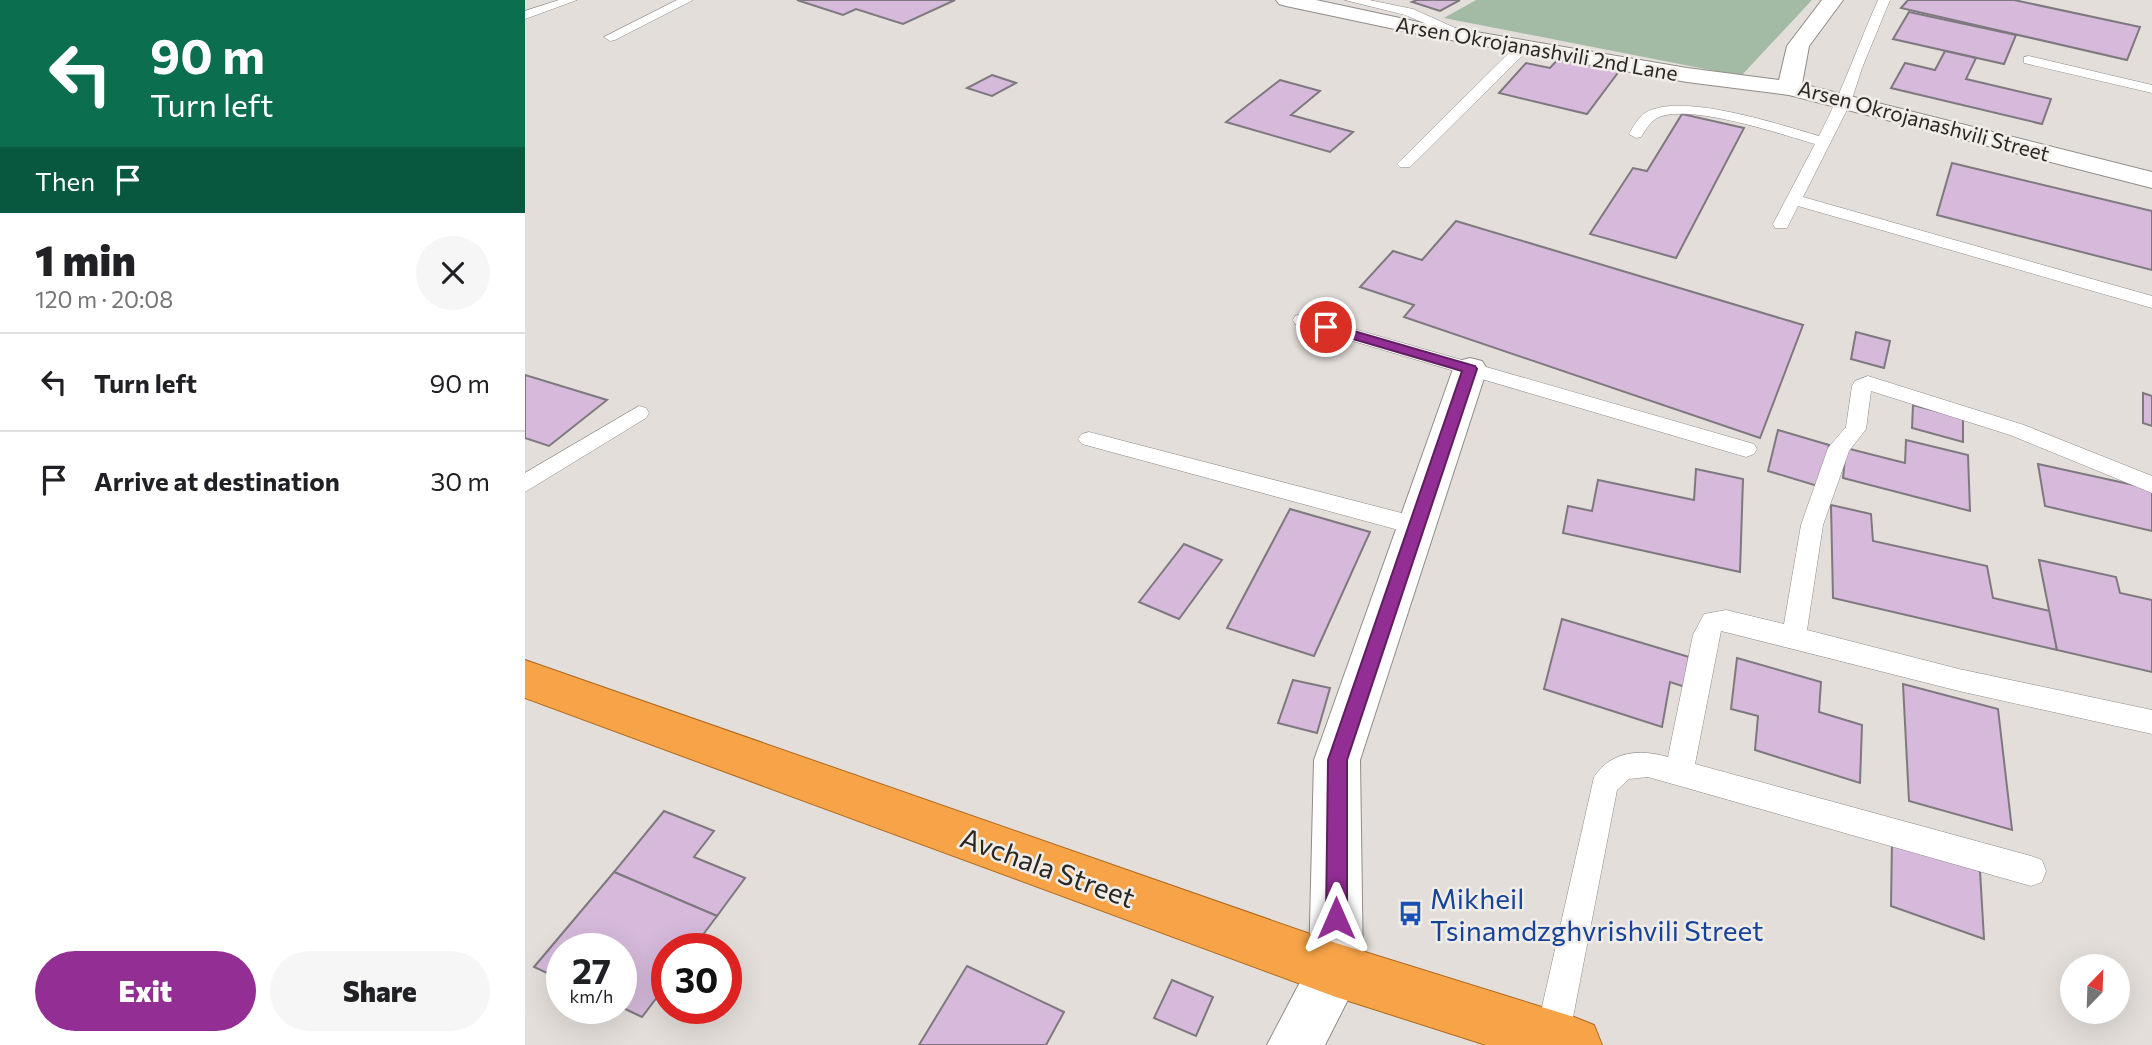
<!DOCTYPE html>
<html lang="en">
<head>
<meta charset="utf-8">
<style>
	body { margin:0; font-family:Commissioner,sans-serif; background:#f6f6f6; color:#202124; height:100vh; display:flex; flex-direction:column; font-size:26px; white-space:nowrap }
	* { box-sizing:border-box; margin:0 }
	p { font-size:23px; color:#757577 }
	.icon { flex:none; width:38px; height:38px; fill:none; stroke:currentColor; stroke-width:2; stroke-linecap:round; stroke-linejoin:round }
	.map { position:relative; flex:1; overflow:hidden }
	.drawer { display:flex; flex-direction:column; background:#fff; width:525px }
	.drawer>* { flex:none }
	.top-card { background:#0b6e4f; color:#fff; overflow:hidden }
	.needle { width:46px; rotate:23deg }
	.fabs { position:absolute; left:1535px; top:954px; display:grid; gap:14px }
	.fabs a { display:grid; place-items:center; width:70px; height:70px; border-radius:50%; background:#fff; box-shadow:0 7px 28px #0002; font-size:35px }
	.speed { position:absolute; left:21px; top:933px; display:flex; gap:14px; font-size:35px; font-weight:700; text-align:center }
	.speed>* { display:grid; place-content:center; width:91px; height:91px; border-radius:50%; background:#fff; box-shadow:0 7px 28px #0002; line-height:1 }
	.speed small { font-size:18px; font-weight:400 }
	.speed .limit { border:10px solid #d22; background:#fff; color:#111 }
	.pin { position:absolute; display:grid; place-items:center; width:60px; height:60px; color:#fff; margin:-30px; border:4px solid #fff; border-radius:50%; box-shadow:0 2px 7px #0007 }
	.me { position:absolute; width:77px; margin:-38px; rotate:0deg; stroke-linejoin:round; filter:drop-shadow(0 0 5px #0008) }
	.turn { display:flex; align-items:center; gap:24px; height:147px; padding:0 35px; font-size:32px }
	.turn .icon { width:91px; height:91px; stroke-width:2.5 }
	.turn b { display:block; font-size:49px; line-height:60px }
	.then { display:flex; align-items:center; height:66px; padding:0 35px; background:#0003; gap:14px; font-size:26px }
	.round { display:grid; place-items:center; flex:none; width:74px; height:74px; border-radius:37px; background:#f6f6f6 }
	.headline { display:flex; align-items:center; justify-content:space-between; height:119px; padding:0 35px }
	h1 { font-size:42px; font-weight:800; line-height:52px }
	.cta { display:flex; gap:14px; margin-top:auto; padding:14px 35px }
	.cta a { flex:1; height:80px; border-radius:42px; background:#922e94; color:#fff; font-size:28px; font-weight:800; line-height:80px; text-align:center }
	.cta a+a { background:#f6f6f6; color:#202124 }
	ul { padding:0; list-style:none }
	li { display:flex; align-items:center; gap:21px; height:98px; padding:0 35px; border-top:2px solid #e0e0e0 }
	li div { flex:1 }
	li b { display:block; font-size:26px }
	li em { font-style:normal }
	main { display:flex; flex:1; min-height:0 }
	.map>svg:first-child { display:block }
	.green { fill:#a3baa5 }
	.building { fill:#d6b9db; stroke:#7d797e; stroke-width:2 }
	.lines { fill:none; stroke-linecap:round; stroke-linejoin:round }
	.service-casing { stroke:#918c88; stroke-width:1 }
	.minor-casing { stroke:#918c88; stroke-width:2 }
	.trunk-casing { stroke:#ae691e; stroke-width:2 }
	.service { fill:#fff; fill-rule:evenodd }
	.minor { fill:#fff; fill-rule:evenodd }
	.trunk { fill:#f7a348; fill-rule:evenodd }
	.route { fill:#922e94; stroke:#5f1e60; stroke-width:2 }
	.labels { text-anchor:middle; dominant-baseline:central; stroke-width:5; stroke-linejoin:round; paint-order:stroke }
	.far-street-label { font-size:21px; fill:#292725; stroke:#f0ece7 }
	.near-street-label { font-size:28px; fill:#292725; stroke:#f0ece7 }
	.near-transit-label { font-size:28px; fill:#164399; stroke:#f0ece7; text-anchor:start }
</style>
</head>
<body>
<main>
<section class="drawer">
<div class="top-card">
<div class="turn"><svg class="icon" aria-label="left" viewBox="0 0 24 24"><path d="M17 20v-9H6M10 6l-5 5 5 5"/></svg><div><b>90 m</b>Turn left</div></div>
<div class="then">Then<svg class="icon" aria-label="arrive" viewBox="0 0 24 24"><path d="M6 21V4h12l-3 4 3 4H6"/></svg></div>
</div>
<div class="headline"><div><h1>1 min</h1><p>120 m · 20:08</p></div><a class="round"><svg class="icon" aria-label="close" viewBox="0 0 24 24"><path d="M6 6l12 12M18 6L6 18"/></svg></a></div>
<ul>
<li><svg class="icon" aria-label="left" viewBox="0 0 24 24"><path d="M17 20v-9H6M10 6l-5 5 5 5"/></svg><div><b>Turn left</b></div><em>90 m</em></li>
<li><svg class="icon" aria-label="arrive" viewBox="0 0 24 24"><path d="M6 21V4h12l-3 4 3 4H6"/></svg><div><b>Arrive at destination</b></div><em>30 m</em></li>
</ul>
<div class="cta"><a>Exit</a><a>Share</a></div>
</section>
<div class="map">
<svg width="1627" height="1045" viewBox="0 0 1627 1045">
	<rect width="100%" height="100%" fill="#e3deda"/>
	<path class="green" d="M951,0H1287L1216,76L919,18Z"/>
	<g class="building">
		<path d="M272,0H430L378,24L331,9L318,15Z"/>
		<path d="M892,0H935L915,11L887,2Z"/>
		<path d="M1383,0H1489L1615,27L1602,60L1376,8Z"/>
		<path d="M1384,12L1491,35L1479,64L1368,39Z"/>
		<path d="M1420,51L1451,58L1441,79L1526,99L1517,124L1366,88L1380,63L1410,70Z"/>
		<path d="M1035,57L1095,70L1062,114L974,93L1001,63L1025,68Z"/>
		<path d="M467,75L491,83L467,96L442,88Z"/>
		<path d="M755,80L795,91L766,115L828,132L805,152L701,122Z"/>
		<path d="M1157,114L1219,128L1151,258L1065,234L1108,168L1122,171Z"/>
		<path d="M1427,163L1627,211V270L1412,215Z"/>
		<path d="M931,221L1278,325L1235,438L879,317L889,305L835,287L868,251L897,260Z"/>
		<path d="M1331,332L1365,341L1359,368L1326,359Z"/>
		<path d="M0,375L82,400L24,446L0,438Z"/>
		<path d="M1618,393L1627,396V426L1618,423Z"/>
		<path d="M1388,405L1438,418V442L1387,428Z"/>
		<path d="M1253,430L1304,445L1296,487L1243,471Z"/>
		<path d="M1381,440L1443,455L1445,511L1318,478L1321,448L1380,463Z"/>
		<path d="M1513,464L1627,489V531L1520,506Z"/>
		<path d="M1171,469L1218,479L1215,572L1038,533L1043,506L1067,511L1073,480L1169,500Z"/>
		<path d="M1306,505L1346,514L1348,541L1462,566L1468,598L1525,611L1532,650L1308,598Z"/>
		<path d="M765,509L845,532L789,656L702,628Z"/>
		<path d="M659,544L697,560L654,619L614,602Z"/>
		<path d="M1514,560L1591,577L1595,593L1627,600V672L1532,650Z"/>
		<path d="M1037,619L1164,657L1160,687L1145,682L1137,727L1019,689Z"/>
		<path d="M1212,658L1296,682L1294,712L1337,725L1335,783L1230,750L1233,716L1206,709Z"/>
		<path d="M768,680L805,688L792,733L753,723Z"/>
		<path d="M1378,684L1473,709L1487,830L1384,801Z"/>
		<path d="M139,811L189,831L169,857L220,878L192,916L89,872Z"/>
		<path d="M1367,841L1455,871L1459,939L1366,906Z"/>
		<path d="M89,872L192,916L168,948H142V984L117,1017L96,1007V948H37V980L9,967Z"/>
		<path d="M442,966L539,1012L521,1045H394Z"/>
		<path d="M647,980L688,997L671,1036L629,1018Z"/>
	</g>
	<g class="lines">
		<defs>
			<g id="service">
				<path d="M34,0H52L0,19V11Z"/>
				<path d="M152,0H168L90,40L85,41L79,37Z"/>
				<path d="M820,0H844L888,9L948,36L947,39H937L880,15Z"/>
				<path d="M1353,0H1365L1337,68L1326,102L1278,197L1627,296V308L1273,206L1262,228H1250L1248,224L1290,144C1255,134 1167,104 1134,117C1125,121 1121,130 1116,137L1111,138L1104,134C1108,127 1113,118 1120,113C1154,91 1256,125 1294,136C1317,92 1333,45 1353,0Z"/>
				<path d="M1000,41L1007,45L1005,48L885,167H875L872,164L875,161L995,42Z"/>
				<path d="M1504,56L1627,85V93L1499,63V57Z"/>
				<path d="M777,314L1229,444L1232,449L1229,454L1221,457L770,324L768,320L770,316Z"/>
				<path d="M1343,376L1499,425L1627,476V493L1485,435L1346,391L1341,429L1324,451L1298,525L1282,630L1434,669L1627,710V734L1434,691L1196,631L1170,764L1506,856L1517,860L1521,871L1517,882L1506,886L1123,777L1104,779L1092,790L1044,1038L1041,1045H1013L1010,1038L1069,777C1087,750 1116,749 1143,757L1168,635L1179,614L1201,610L1259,624L1276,525L1303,448L1321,427L1327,386L1330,381Z"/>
				<path d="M114,406L121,408L124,413L121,418L0,492V473Z"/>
				<path d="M564,432L892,517L900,520L903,526L900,532L892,535L557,444L553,439L557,434Z"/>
			</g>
			<g id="minor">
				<path d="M751,0H791L898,23L1162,68L1254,80L1262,46L1297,0H1318L1284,46L1277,84L1627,172V188L1264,95L1162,82L898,35L761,6L754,4Z"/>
				<path d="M945,358L957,361L962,369L835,760L838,970L800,1045H742L784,965L789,760L928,369L933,361Z"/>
			</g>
			<path id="trunk" d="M0,660L811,943L1049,1017L1069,1025L1077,1045H961L811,997L0,698Z"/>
		</defs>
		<use href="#service" class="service-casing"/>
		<use href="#minor" class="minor-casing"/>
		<use href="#trunk" class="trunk-casing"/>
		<use href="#service" class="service"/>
		<use href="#minor" class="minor"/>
		<use href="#trunk" class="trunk"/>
	</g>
	<path class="route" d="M801,323L950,366L952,369L822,760V918L819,925L811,928L804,925L801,918L803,760L937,371L797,330L795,327Z"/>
	<defs>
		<symbol id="bus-bare" viewBox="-9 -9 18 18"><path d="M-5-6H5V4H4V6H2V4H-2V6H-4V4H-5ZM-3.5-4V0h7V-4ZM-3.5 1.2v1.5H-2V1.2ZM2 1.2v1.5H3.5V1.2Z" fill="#1a4fb4" stroke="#f0ece7" stroke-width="2.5" paint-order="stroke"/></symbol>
	</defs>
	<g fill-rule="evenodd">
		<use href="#bus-bare" x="868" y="896" width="35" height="35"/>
	</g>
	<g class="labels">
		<g class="far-street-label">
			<text transform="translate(1012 48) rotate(10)">Arsen Okrojanashvili 2nd Lane</text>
			<text transform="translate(1399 120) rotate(15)">Arsen Okrojanashvili Street</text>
		</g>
		<g class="near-street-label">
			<text transform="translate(523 867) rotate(20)">Avchala Street</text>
		</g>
		<g class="near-transit-label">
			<text x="905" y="898">Mikheil<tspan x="905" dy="32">Tsinamdzghvrishvili Street</tspan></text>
		</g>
	</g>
</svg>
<div class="fabs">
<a><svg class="needle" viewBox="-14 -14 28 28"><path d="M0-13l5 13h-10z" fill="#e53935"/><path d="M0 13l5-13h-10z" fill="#757577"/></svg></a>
</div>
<div class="speed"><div>27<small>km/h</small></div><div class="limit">30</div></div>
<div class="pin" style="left:801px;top:327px;background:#d93025"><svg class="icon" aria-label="arrive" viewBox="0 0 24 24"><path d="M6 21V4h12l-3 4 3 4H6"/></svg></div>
<svg class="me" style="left:811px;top:918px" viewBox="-20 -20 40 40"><path d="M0-17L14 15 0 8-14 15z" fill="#922e94" stroke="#fff" stroke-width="4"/></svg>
</div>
</main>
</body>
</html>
